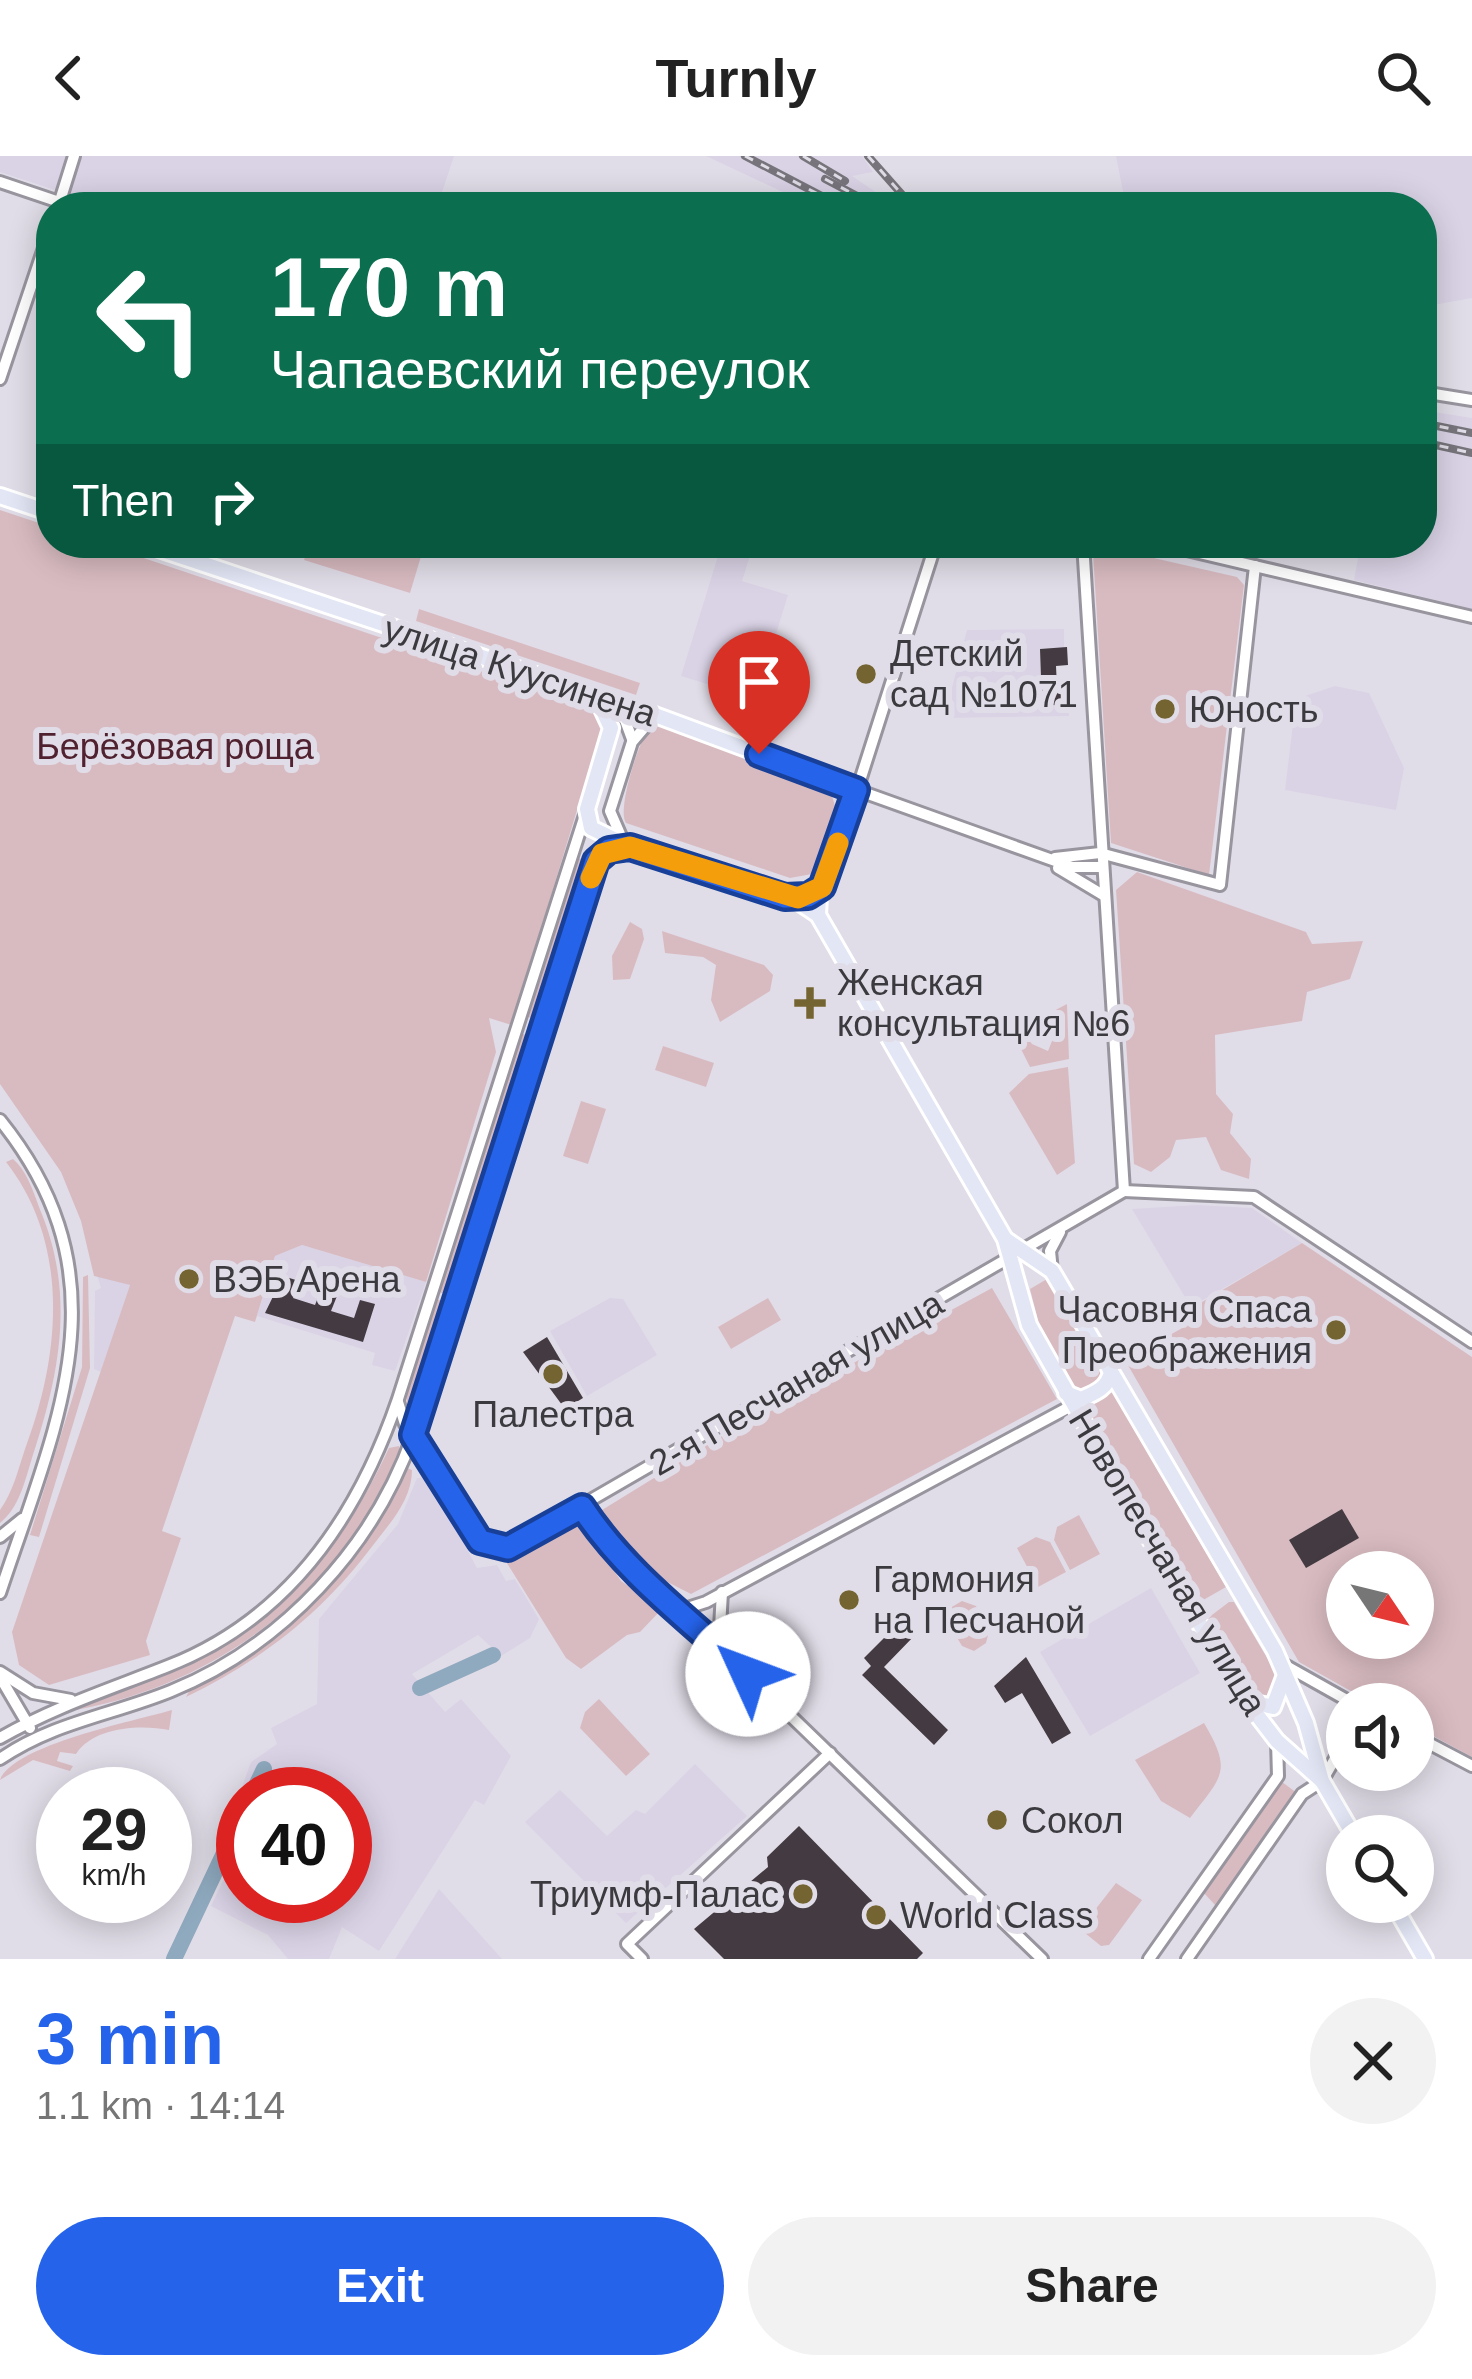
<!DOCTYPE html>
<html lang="en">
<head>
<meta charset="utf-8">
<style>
	body { margin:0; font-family:Arial,sans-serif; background:#f2f2f2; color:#222; height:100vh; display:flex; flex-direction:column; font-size:45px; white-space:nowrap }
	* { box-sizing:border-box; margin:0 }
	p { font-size:39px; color:#767676 }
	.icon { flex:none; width:66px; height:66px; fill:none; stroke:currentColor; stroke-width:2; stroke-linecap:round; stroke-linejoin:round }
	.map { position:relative; height:1803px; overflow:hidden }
	.details { display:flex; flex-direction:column; background:#fff; flex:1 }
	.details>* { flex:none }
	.top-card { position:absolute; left:36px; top:36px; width:1401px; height:366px; border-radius:48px; box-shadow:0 6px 30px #0003; background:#0b6e4f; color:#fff; overflow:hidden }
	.needle { width:78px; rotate:125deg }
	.controls { position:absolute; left:1326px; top:1395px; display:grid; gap:24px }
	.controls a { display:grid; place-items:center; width:108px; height:108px; border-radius:50%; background:#fff; box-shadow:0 6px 30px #0003; font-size:60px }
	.speed { position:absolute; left:36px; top:1611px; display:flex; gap:24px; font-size:60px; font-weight:700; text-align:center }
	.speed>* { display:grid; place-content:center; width:156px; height:156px; border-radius:50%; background:#fff; box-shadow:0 6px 30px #0003; line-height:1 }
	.speed small { font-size:30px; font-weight:400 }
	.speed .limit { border:18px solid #d22; background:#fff; color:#111 }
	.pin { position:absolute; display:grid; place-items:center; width:102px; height:102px; color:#fff; margin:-123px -51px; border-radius:50% 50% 50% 0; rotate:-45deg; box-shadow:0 0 12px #0007 }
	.pin .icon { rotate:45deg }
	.me { position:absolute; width:132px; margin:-66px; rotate:313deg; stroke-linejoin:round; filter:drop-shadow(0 0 9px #0008) }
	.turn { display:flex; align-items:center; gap:42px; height:252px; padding:0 36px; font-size:54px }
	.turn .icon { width:156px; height:156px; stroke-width:2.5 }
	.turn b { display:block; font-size:84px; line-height:102px }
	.then { display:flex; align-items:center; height:114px; padding:0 36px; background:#0003; gap:24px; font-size:45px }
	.round { display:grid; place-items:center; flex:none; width:126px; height:126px; border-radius:63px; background:#f2f2f2 }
	.headline { display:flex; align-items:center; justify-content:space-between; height:204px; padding:0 36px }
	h1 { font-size:72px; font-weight:700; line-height:90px; color:#2563eb }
	.button { display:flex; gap:24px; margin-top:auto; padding:24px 36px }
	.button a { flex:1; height:138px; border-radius:72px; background:#2563eb; color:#fff; font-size:48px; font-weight:700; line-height:138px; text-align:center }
	.button a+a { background:#f2f2f2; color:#222 }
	header { display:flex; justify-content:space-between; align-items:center; height:156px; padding:0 36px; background:#fff; font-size:54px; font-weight:700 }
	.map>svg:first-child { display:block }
	.built { fill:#dad3e6; fill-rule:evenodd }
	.green { fill:#d8bbc1; fill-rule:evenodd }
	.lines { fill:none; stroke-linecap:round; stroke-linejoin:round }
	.river { stroke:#8fa9be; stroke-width:16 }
	.building { fill:#433b41 }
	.minor-casing { stroke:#99959f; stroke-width:16 }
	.major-casing { stroke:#fff; stroke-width:20 }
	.minor { stroke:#fff; stroke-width:10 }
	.major { stroke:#e2e6f5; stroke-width:14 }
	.rail-casing { stroke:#77757b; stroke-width:8 }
	.rail { stroke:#e1dde8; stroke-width:3; stroke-dasharray:9; stroke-linecap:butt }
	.route-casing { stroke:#184099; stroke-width:30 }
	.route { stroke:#2563eb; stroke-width:21 }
	.slow { stroke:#f59e0b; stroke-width:21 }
	.poi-dot { fill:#746431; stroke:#e1dde8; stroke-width:4.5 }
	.labels { text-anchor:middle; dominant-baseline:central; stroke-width:12; stroke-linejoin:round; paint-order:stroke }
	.poi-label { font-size:36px; fill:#3b3a3e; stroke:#e1dde8; text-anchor:start }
	.street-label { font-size:36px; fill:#3b3a3e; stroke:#e1dde8 }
	.park-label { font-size:36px; fill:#50212f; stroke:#e1dde8 }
</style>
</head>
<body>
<header><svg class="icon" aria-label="back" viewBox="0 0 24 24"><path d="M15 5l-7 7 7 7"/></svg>Turnly<svg class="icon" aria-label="search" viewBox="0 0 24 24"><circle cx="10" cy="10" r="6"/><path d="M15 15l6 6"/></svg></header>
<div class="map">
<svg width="1472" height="1803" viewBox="0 0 1472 1803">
	<rect width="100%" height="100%" fill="#e1dde8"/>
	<g class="built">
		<path d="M0,0H454L437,51H107L0,16Z"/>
		<path d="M706,0H862L873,16L852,20L886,43L908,38L922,51H815Z"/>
		<path d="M1116,0H1472V142L1422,151V51H1126Z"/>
		<path d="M1422,254L1472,262V453L1354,424L1361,387H1422Z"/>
		<path d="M722,387H754L742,425L788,439L756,543L681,520Z"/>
		<path d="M1064,473V492L1040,493L1042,549H1068L1069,560L944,562L967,474Z"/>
		<path d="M1335,530L1369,537L1404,612L1396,654L1285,634L1296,543Z"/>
		<path d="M1197,1049L1252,1052L1302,1087L1191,1151L1132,1053Z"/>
		<path d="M302,1089L426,1126L395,1215L372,1209L375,1197L257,1160L275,1100Z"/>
		<path d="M97,1119L130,1129L101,1216L94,1213L95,1135L101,1132Z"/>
		<path d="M610,1142L623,1143L657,1199L587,1240L550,1175Z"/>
		<path d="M429,1321L477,1412L497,1409L506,1425L515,1423L539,1463L530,1482L501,1500L478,1479L412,1518L445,1556L461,1543L511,1600L484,1649L475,1644L379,1795L342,1771L329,1803H288L268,1779L211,1750L233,1704L218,1697L251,1606L277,1588L271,1572L317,1548L319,1463L398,1368L417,1322ZM243,1638H345V1740H243Z"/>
		<path d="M1151,1432L1200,1517L1090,1580L1040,1496Z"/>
		<path d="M695,1608L747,1660L626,1767L525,1666L560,1634L607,1680L636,1654L645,1658Z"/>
		<path d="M439,1733L502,1803H395Z"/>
	</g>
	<g class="green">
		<path d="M0,354L51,371V387H99L590,552L603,568L512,869L489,862L496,896L426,1126L302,1089L275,1100L255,1166L235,1160L162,1375L181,1382L146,1485L150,1499L49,1529L19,1509L12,1476L130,1129L94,1120L81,1065L61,1016L0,928Z"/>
		<path d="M310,387H425L410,437L304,404Z"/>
		<path d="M1101,390L1237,421L1244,429L1209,719L1111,687L1093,397Z"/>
		<path d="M419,453L640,527L636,539L416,465Z"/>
		<path d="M653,565L828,627L835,650L812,718L790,722L626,667C616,653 641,578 653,565Z"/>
		<path d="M575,701L589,705L538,864L525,860Z"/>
		<path d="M1137,716L1306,776L1312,788L1363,785L1350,823L1307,836L1302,865L1215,879L1216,938L1233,958L1230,977L1251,1003L1249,1023L1221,1014L1206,981L1176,984L1170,1001L1151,1016L1134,1008L1116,734Z"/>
		<path d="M630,766L642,773L644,783L630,823L613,824L612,800Z"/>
		<path d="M662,775L764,809L773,819L770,835L720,866L711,844L716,809L703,801L665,797Z"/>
		<path d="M1067,848L1069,903L1030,911L1014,879L1022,875L1032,888L1048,895L1056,875L1046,859Z"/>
		<path d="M520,877L533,881L450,1140L439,1136Z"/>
		<path d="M663,890L714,907L706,931L655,914Z"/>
		<path d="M1068,911L1075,1007L1057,1019L1009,937L1029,918Z"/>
		<path d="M581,945L606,953L588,1008L563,1000Z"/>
		<path d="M13,1003C26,1014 33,1034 39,1051C76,1137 60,1217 32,1302C25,1325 19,1352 0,1367V1354C13,1336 18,1314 25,1293C60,1200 71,1089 6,1006Z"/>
		<path d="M1302,1087L1472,1201V1601L1413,1569V1548H1374L1299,1506L1125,1204L1202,1161L1197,1149ZM1347,1416H1413V1482H1347Z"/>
		<path d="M88,1119L90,1212L39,1381L30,1379L82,1211L83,1121Z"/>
		<path d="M1047,1123L1101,1216L1100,1226L1076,1234L1039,1168L1030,1133Z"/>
		<path d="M992,1132L1057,1243L691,1438L644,1414L602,1354L818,1221L835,1217Z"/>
		<path d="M768,1142L781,1164L731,1193L718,1171Z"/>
		<path d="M436,1143L449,1147L411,1266L406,1241Z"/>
		<path d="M1108,1236L1113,1237L1226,1431L1198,1447L1086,1253Z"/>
		<path d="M399,1290C403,1312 382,1338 371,1356C300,1465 192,1536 64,1556V1551C229,1495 312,1456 389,1292Z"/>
		<path d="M407,1312L412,1314C412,1343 391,1366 374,1388C323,1456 263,1504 186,1541L192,1530C288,1470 357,1417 407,1312Z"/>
		<path d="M1079,1359L1100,1398L1070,1414L1054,1384L1057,1371Z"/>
		<path d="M569,1361H578L621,1425L662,1453L640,1476L627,1479L581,1513L566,1502L505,1404L507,1393Z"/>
		<path d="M1036,1381L1050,1386L1066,1416L1038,1431L1017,1392Z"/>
		<path d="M962,1445L976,1450L989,1475L986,1487L974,1495L962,1490L947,1465L950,1452Z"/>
		<path d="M1229,1446H1234L1276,1517L1278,1526L1270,1544H1260L1208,1462Z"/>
		<path d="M599,1543L650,1598L626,1620L580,1572L585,1556Z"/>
		<path d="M172,1554L169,1574C140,1568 93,1571 76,1598L60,1596L57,1605L73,1610L70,1615L33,1604L0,1624C13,1589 135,1565 172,1554Z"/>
		<path d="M1204,1567C1233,1616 1222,1620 1190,1662L1161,1645L1135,1604Z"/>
		<path d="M1282,1626L1297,1637L1216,1750L1203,1736Z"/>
		<path d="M1116,1727L1142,1744L1109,1789L1101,1790L1080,1773Z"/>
	</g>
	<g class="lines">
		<g class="river">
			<path d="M420,1532L493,1499"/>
			<path d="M252,1638L264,1613"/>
			<path d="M174,1803L243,1657"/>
		</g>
	</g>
	<g class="building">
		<path d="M1067,491L1068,509L1056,510L1057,531H1069L1070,548L1042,550L1040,493Z"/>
		<path d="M283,1120L299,1125L293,1142L315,1149L321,1134L333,1133L337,1140L331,1155L354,1162L360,1144L375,1148L363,1186L265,1157Z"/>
		<path d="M547,1181L583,1242L565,1253L523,1196Z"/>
		<path d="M1342,1353L1359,1382L1306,1412L1289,1384Z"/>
		<path d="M902,1464L916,1478L884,1511L948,1574L934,1589L862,1519L871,1510L864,1502Z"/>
		<path d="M1026,1501L1071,1577L1052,1588L1022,1537L1005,1547L994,1530Z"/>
		<path d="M799,1670L923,1797L917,1803H724L694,1773L768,1711L767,1701Z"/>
	</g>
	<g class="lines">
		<defs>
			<g id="minor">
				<path d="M0,26L74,51"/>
				<path d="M59,48L74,0"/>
				<path d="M0,223L51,71"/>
				<path d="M1422,236L1472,244"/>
				<path d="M936,387L857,634L1072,711H1102"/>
				<path d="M1083,387L1124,1035"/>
				<path d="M1157,387L1472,461"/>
				<path d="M605,546L625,564L632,583"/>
				<path d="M623,685L610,655L632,586L655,559"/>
				<path d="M1055,702L1100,697L1220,729L1255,410"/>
				<path d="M1058,712L1103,739"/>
				<path d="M0,964C129,1124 56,1267 0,1437"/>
				<path d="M1124,1035L1254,1041L1472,1186"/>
				<path d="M1052,1115L1050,1095L1060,1076"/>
				<path d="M398,1246L405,1268L480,1385L508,1392L1124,1035"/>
				<path d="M582,1351L635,1420L678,1451L1042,1803"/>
				<path d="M0,1381L22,1363"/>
				<path d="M681,1454L706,1446L1073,1249"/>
				<path d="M719,1489L722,1436"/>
				<path d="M1281,1507L1354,1548"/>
				<path d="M0,1516L33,1537L71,1544"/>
				<path d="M0,1521L30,1572"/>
				<path d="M1413,1579L1472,1610"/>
				<path d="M0,1582C54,1551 110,1533 168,1510C288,1463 358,1360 398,1243L586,656"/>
				<path d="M0,1603C54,1566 112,1559 171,1535C282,1490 374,1391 413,1279L596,705L609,695L627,691"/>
				<path d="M642,1803L627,1788L830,1597"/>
				<path d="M1149,1803L1278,1620L1277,1585"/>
				<path d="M1187,1803L1302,1638L1322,1625L1347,1582"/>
			</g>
			<g id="major">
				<path d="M0,340L51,357"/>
				<path d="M141,387L655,559L857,634L819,740L818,759"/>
				<path d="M596,540L611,572L587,653L591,672L630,691L797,745L818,759L1005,1083L1029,1169L1164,1408L1244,1542L1277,1585L1322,1625"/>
				<path d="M1005,1083L1052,1115L1275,1495L1306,1567L1322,1625L1354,1680"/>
				<path d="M1066,1237L1081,1243C1095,1237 1108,1232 1111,1216"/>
				<path d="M1250,1546L1273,1551L1285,1519"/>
				<path d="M1392,1746L1425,1803"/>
			</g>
		</defs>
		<use href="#minor" class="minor-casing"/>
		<use href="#major" class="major-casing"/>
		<use href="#minor" class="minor"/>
		<use href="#major" class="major"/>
		<defs>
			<g id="rail">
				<path d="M745,0L843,51"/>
				<path d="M803,0L845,25"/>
				<path d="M868,0L913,51"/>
				<path d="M825,23L878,51"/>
				<path d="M1422,267L1472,277"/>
				<path d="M1422,286L1472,297"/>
			</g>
		</defs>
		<use href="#rail" class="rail-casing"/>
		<use href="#rail" class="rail"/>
	</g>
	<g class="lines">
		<defs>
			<path id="route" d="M748,1518C690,1464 626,1418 582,1351L508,1392L480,1385L413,1279L596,705L609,694L630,691L785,741L808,740L822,731L856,634L759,598"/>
		</defs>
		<use href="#route" class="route-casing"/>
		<use href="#route" class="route"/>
		<path class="slow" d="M591,722L602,698L630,691L798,742L822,731L838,687"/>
	</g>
	<g class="poi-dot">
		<circle cx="866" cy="518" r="12"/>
		<circle cx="1165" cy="553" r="12"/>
		<path d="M804 829h12v12h12v12h-12v12h-12v-12h-12v-12h12z"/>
		<circle cx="189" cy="1123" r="12"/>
		<circle cx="1336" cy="1174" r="12"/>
		<circle cx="553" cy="1218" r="12"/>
		<circle cx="849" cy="1444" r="12"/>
		<circle cx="997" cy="1664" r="12"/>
		<circle cx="803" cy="1738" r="12"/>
		<circle cx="876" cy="1759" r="12"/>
	</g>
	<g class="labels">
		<g class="poi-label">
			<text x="890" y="497">Детский<tspan x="890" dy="41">сад №1071</tspan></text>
			<text x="1189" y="553">Юность</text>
			<text x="837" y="826">Женская<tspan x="837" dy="41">консультация №6</tspan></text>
			<text x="213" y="1123">ВЭБ Арена</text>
			<text x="1312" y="1153" text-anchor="end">Часовня Спаса<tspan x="1312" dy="41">Преображения</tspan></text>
			<text x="553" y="1258" text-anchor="middle">Палестра</text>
			<text x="873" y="1423">Гармония<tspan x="873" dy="41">на Песчаной</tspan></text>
			<text x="1021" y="1664">Сокол</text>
			<text x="779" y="1738" text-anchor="end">Триумф-Палас</text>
			<text x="900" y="1759">World Class</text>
		</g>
		<g class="street-label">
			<text transform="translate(520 515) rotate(18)">улица Куусинена</text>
			<text transform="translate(796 1227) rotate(-30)">2-я Песчаная улица</text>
			<text transform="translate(1168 1406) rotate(59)">Новопесчаная улица</text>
		</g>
		<g class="park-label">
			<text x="175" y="590">Берёзовая роща</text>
		</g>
	</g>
</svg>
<div class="controls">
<a><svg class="needle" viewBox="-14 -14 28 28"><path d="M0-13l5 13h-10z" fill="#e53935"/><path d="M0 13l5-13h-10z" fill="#767676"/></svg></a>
<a><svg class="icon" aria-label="sound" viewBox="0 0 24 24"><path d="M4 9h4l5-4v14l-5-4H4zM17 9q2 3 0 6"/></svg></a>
<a><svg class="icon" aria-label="search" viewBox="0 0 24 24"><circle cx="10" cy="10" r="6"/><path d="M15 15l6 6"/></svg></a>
</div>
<div class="speed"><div>29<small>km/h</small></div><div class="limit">40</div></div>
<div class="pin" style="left:759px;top:598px;background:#d93025"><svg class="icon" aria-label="arrive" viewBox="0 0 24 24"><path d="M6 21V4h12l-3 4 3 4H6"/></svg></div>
<svg class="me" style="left:748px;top:1518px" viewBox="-20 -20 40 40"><circle r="19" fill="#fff"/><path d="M0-13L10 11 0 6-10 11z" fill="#2563eb"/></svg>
<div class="top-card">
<div class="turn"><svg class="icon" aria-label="left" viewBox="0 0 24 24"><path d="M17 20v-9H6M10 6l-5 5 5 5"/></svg><div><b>170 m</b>Чапаевский переулок</div></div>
<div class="then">Then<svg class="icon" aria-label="right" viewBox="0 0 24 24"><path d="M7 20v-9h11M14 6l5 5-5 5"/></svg></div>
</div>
</div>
<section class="details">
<div class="headline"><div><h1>3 min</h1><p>1.1 km · 14:14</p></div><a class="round"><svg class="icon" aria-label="close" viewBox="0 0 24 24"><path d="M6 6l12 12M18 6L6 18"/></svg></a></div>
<div class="button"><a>Exit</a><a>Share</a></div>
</section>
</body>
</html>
